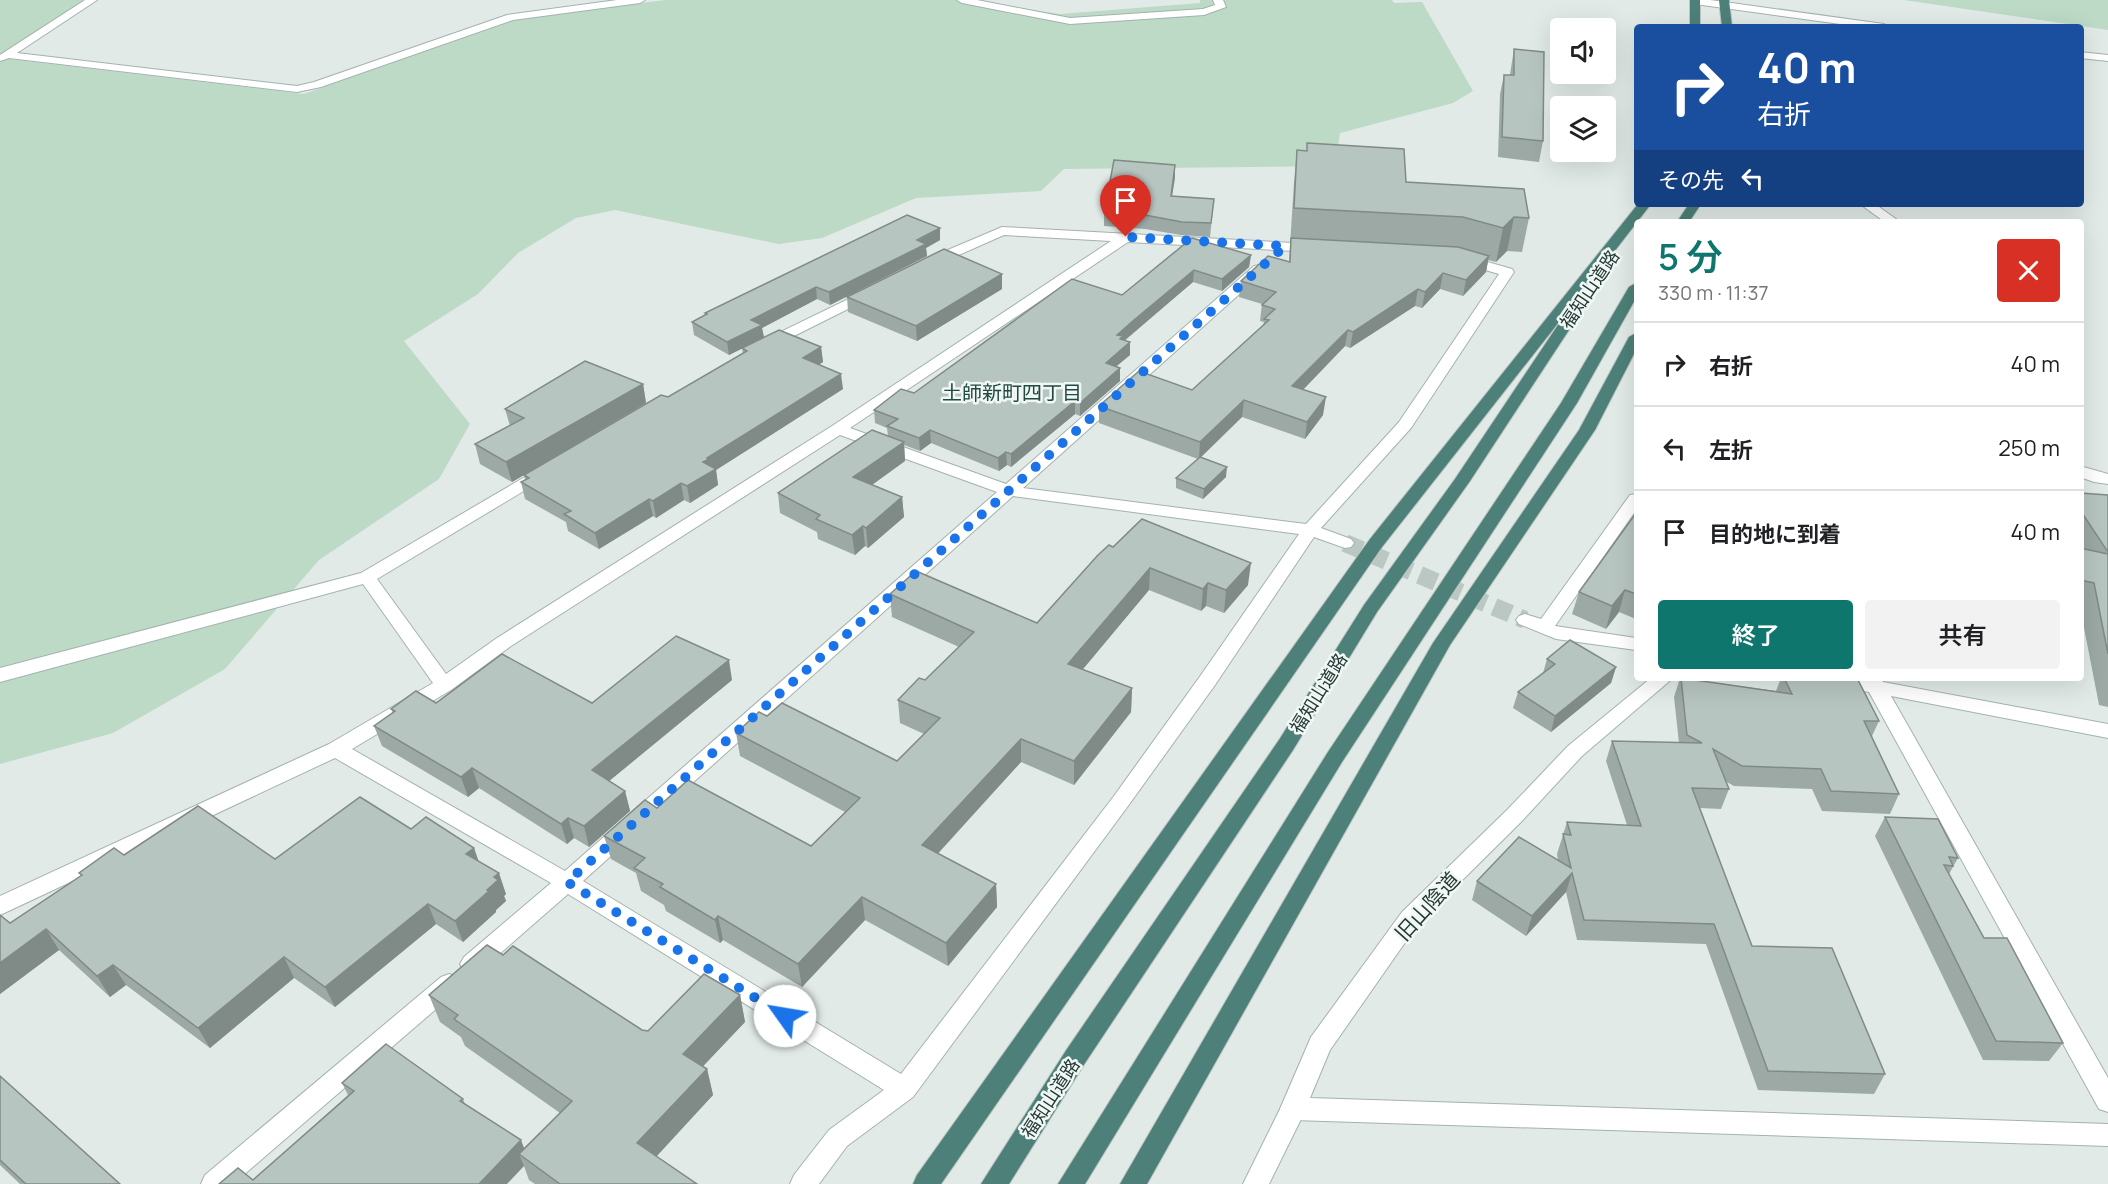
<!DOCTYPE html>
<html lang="ja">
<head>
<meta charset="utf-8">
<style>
	body { margin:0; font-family:Manrope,"Noto Sans JP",sans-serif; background:#f2f2f2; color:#202124; height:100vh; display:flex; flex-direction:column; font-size:22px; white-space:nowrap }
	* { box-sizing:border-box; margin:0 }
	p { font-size:20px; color:#757577 }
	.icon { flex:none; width:33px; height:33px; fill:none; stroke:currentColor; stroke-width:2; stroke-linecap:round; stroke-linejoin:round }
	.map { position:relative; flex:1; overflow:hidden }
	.panel { position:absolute; left:1634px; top:219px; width:450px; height:462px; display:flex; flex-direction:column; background:#fff; border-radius:6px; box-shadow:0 6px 24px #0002 }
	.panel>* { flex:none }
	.banner { position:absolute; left:1634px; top:24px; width:450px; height:183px; border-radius:6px; box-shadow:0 6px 24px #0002; background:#1a4fa0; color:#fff; overflow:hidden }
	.tools { position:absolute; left:1550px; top:18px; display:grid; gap:12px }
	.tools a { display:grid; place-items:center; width:66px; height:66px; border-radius:6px; background:#fff; box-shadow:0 6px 24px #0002; font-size:30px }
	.pin { position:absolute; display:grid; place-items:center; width:51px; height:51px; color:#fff; margin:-62px -26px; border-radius:50% 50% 50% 0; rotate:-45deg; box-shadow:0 0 6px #0007 }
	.pin .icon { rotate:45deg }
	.me { position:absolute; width:66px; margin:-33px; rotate:302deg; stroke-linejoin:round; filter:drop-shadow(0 0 4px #0008) }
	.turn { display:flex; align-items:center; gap:21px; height:126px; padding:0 24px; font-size:27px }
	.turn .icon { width:78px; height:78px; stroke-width:2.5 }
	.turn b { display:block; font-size:42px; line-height:51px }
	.then { display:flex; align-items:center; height:57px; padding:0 24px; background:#0003; gap:12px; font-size:22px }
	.round { display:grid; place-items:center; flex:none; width:63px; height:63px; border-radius:6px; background:#f2f2f2 }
	.overview { display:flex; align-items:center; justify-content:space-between; height:102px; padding:0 24px }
	h1 { font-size:36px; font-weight:600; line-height:45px; color:#0f766e }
	.primary-button { display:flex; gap:12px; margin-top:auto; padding:12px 24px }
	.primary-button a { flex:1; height:69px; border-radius:6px; background:#0f766e; color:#fff; font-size:24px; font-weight:600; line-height:69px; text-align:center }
	.primary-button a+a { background:#f2f2f2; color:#202124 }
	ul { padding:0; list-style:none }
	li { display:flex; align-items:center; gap:18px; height:84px; padding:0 24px; border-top:2px solid #e0e0e0 }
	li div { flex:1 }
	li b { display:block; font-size:22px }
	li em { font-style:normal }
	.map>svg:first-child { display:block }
	.green { fill:#bcdac6 }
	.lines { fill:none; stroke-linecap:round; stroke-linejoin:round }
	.minor-tunnel { stroke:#bbc7c3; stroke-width:18; stroke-dasharray:18 9; stroke-linecap:butt }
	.minor-casing { stroke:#a4b2ae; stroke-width:2 }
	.tertiary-casing { stroke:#a4b2ae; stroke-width:2 }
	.trunk-casing { stroke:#bdc4c2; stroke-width:2 }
	.minor { fill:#fff; fill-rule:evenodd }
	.tertiary { fill:#fff; fill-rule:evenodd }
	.trunk { fill:#4d8078; fill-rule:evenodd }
	.wall { fill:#9da9a5 }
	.shaded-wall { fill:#808a86 }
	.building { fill:#b7c5c0; stroke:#808a86; stroke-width:1.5 }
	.route { stroke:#1a73e8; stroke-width:10; stroke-dasharray:0 18 }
	.labels { text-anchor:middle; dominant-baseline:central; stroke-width:5; stroke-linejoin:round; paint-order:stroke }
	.street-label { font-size:18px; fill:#233a35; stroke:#f1f7f5 }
	.neighbourhood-label { font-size:20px; fill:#214a43; stroke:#f1f7f5 }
	.near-street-label { font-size:21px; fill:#233a35; stroke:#f1f7f5 }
</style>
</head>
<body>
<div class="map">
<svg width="2108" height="1184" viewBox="0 0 2108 1184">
	<rect width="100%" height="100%" fill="#e1eae7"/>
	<g class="green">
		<path d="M0,0H87L0,54Z"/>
		<path d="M666,0H967L1060,14L1200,3V0H1392L1394,3L1422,2L1473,91L1453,103L1340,133L1335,166L1064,169L1041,191L916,198L822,238L779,244L615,210L576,218L518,253L478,294L404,341L470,424L439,479L319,560L225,669L113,733L0,764V58L304,94L521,17Z"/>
		<path d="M1904,0H2108V30Z"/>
	</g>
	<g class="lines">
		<path class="minor-tunnel" d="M1345,543L1525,620"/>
		<defs>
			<g id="minor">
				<path d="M85,0H97L17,53L297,86L314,82L507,15L617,0H645L640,3L513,20L321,87L297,92L9,58L0,61V55Z"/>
				<path d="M957,0H977L1070,18L1203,9L1215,5L1213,0H1223L1226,7L1204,15L1070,24L962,3Z"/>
				<path d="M1691,0H1710L1884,24L1889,27H1862L1695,4Z"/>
				<path d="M2080,52L2108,55V61L2080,58Z"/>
				<path d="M1860,204H1875L1900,222H1885Z"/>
				<path d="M1002,227L1313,244L1320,248L1313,252L1128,242L850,428L1006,484L1254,266L1259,265L1266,269L1264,272L1023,488L1306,524L1399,422L1499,274L1458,262L1456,259L1458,256L1463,255L1512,269L1514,272L1411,428L1321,528L1351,539L1354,543L1351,547L1345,548L1314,537L1215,685L1128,806L913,1097L847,1146L819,1184H790L794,1175L829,1130L884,1090L568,894L480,971L472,973L464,971L460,964L464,957L551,883L335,758L0,915V896L329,744L433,683L363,584L0,682V668L361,573L535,471H547L549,474L547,477L377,579L446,674L497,638L832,426L1111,241L1004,235L934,266L929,267L922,263L924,260ZM840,435L997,492L565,871L352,749L451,690L511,646ZM1013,496L1299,534L1201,675L1114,796L901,1074L583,881Z"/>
				<path d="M869,289L874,290L876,293L874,296L772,347L767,348L760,344L762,341Z"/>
				<path d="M2080,466L2108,474V484L2094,482L2080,477Z"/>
				<path d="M1636,494V510L1555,626L1636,638V650L1556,639L1519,624L1516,620L1519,616L1525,614L1541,619L1630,495Z"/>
				<path d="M1651,678H1673L1582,756L1522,821L1418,924L1330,1050L1310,1098L2108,1124V1146L1293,1120L1284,1117L1280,1109L1311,1037L1402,912L1508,809L1568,746Z"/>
				<path d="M1819,678H1881L1883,682L2108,724V738L1891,696L2108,1078V1112L2099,1109L1869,692L1822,683Z"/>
				<path d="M449,974L457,977L461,984L457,991L233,1184H201L205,1175L441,977Z"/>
			</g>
			<path id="tertiary" d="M1293,1098L1302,1101L1306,1109L1269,1184H1243L1284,1101Z"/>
			<g id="trunk">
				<rect x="1690" y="0" width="10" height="27"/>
				<path d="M1719,0H1729L1732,27H1722Z"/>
				<path d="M1638,204H1651L1576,301H1584L1586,304L1470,481L1377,612L1293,750L1085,1063L1009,1184H981L1067,1049L1279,740L1364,605L1455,479L1566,313L1382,547L941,1184H913L917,1175L1370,539Z"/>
				<path d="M1689,204H1701L1689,222H1677Z"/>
				<path d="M1636,283V298L1577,403L1342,762L1085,1184H1058L1328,752L1561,403L1629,287Z"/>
				<path d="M1636,333V350L1595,430L1450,645L1147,1184H1120L1433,643L1579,430L1629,337Z"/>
			</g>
		</defs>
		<use href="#minor" class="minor-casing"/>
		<use href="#tertiary" class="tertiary-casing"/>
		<use href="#trunk" class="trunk-casing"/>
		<use href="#minor" class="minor"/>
		<use href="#tertiary" class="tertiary"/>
		<use href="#trunk" class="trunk"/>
	</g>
	<g class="wall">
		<path d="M1514,49L1543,141L1539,162L1498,157L1500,94L1504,75H1510L1511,68Z"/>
		<path d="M1297,150L1529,218L1522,252L1507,251L1496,262L1488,260L1486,272L1463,296L1440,289L1422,308L1415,306L1350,348L1345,346L1303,390L1323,415L1305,439L1242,417L1201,457L1226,477L1203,499L1176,488V478L1198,459L1099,423V406L1192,390L1263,325L1264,322L1260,321L1262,304L1239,297L1241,281L1289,262L1294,182Z"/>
		<path d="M1175,165L1172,196L1214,199L1210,237L1181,235L1145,229L1104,226V213Z"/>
		<path d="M940,228V240L926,248L927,256L830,305L817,299L762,328L764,337L821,347L823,362L819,365L843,389L716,470L718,485L690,503L684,500L656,518L653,516L599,549L568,531L566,522L525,499L521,482L525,480L524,475L668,397L743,354L742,348L729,355L694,335L692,322L705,315V313Z"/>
		<path d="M1192,238L1251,255L1249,267L1222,291L1193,282L1133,332L1124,340L1130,355L1116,366L1120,368V381L1080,416L1075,414L1011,467L1007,465L999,471L931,443L920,451L904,445L905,461L872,485L902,497L904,517L868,548L865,546L855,555L818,539L817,532L780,513L778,493L888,436L887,428L875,423L874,410L914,393L1122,295Z"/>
		<path d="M1002,289L917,341L848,312L847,297Z"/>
		<path d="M643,384L646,403L512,482L480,464L475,444L510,426L505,409Z"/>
		<path d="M2080,493L2108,495V707L2099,705L2080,607Z"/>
		<path d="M1636,513V619L1619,612L1606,629L1572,614L1579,592Z"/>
		<path d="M1113,547L1248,585L1224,613L1206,606L1201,611L1149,590L1083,669L1132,688L1131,712L1074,785L1021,762L937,853L996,884L997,907L948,966L865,920L802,987L723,940L720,943L666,911L664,905L641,891L636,873L611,859L604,836L657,808L811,846L845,812L740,756L736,733L767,716L897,761L924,734L900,723L898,700L925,680L959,647L892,617L890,594L1037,623Z"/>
		<path d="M1547,659L1616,667L1611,683L1551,732L1513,708L1518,692L1543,673Z"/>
		<path d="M1680,678L1776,691L1781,678H1857L1879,721L1872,736L1899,794L1890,814L1822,811L1812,789L1734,786L1725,781L1729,789L1721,809L1700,808L1752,946L1885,1074L1874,1094L1758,1090L1706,944L1577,940L1566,892L1526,936L1472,900L1477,881L1558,860L1557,854L1567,822L1627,825L1606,761L1612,741L1679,743L1674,697Z"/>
		<path d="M732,680L609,781L625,791L630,811L589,847L574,838L567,844L479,788L468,797L382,746L374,726L393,713L391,709L436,703H592Z"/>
		<path d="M1885,817L1958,858L1949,874L1984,938L2063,1043L2049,1061L1983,1060L1875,836Z"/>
		<path d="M411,829L474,848L478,861L506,894L504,896L506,901L496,910V912L463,942L436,924L335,1007L294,978L210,1048L126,985L110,997L59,950L0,994V915L10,923L81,876L79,873L124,855L275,859Z"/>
		<path d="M503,955L642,1030L648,1031L740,995L745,1022L703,1066L707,1069L713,1095L656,1156L697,1184H535L529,1180L524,1166L253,1180L348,1095L342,1083L463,1099L465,1104L524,1148L560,1113L465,1046L461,1037L440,1022L429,995Z"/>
		<path d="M0,1076L120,1184H20L0,1165Z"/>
	</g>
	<g class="shaded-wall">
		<path d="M1175,165V178L1170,209L1171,196Z"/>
		<path d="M1514,217L1507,251L1496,262L1503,228Z"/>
		<path d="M940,228V240L926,248L927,256L830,305L829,292Z"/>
		<path d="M1251,255L1249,267L1222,291V279Z"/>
		<path d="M1489,256L1486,272L1463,296L1466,280Z"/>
		<path d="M1194,270L1193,282L1123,342H1130V355L1106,375V363L1117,335L1134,320Z"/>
		<path d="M1443,273L1440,289L1422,308L1425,292Z"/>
		<path d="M1002,274V289L917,341L916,326Z"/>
		<path d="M816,287L817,299L762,328L764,338L729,355L727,342L751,320Z"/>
		<path d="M1418,289L1415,306L1350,348L1353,332Z"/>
		<path d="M1348,330L1345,346L1290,403L1292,386Z"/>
		<path d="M821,347L823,362L805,374L803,358Z"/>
		<path d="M1120,368V381L1080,416V403Z"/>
		<path d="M841,374L843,389L716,470L718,485L690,503L687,486L707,458Z"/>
		<path d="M643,384L646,403L512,482L506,462Z"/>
		<path d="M1326,397L1323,415L1305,439L1307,422Z"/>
		<path d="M1244,400L1242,417L1199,459L1200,442Z"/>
		<path d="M1075,401V414L1011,467V454Z"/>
		<path d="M930,430L931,443L920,451L919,438Z"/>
		<path d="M904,442L905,461L855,497L853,477Z"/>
		<path d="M1006,452L1007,465L999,471L998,458Z"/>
		<path d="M1227,467L1226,477L1203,499L1204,489Z"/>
		<path d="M681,483L684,500L656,518L653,501Z"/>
		<path d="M902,497L904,517L868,548L866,528Z"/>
		<path d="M649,499L653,516L599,549L595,533Z"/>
		<path d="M863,526L865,546L855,555L852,535Z"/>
		<path d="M1251,563L1248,585L1224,613L1226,590Z"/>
		<path d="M1150,568L1149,590L1068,687V664Z"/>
		<path d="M1208,583L1206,606L1201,611L1203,589Z"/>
		<path d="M1625,590L1619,612L1606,629L1612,606Z"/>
		<path d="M729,660L732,680L597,791L592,770Z"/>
		<path d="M1616,667L1611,683L1551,732L1555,716Z"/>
		<path d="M1132,688L1131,712L1074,785V761Z"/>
		<path d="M1021,739V762L924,869L922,845Z"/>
		<path d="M472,768L479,788L468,797L461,777Z"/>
		<path d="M625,791L630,811L589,847L584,826Z"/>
		<path d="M568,818L574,838L567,844L561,824Z"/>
		<path d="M474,848L481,868L466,854Z"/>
		<path d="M499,873L506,894L504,896L506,901L496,910V912L463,942L455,921L487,890L494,877Z"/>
		<path d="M1572,873L1566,892L1526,936L1532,916Z"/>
		<path d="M996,884L997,907L948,966L946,943Z"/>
		<path d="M862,897L865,920L802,987L798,964Z"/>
		<path d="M428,904L436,924L335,1007L325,987Z"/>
		<path d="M718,916L723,940L720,943L715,920Z"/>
		<path d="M46,929L59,950L0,994V963Z"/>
		<path d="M284,957L294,978L210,1048L198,1028Z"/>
		<path d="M113,965L126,985L110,997L97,976Z"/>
		<path d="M740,995L745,1022L690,1080L683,1054Z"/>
		<path d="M707,1069L713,1095L645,1169L637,1143Z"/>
		<path d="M521,1140L529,1161L519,1154L524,1166L507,1184H479Z"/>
	</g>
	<g class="building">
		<path d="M1514,49L1544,52L1543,141L1502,137L1504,75H1514Z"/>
		<path d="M1307,143L1404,149L1406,182L1524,189L1529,218L1514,217L1503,228L1463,217L1294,208L1297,150L1307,151Z"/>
		<path d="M1114,160L1175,165L1171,196L1214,199L1211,223L1182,222L1145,215L1104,213Z"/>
		<path d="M907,215L940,228L917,240L926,244L829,292L816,287L751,320L762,325L727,342L692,322L707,314L705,313Z"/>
		<path d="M1192,238L1251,255L1222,279L1194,270L1134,320L1117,335L1123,336L1120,339L1130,342L1106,363L1120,368L1080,403L1075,401L1011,454L1006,452L998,458L930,430L919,438L887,426L898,419L874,410L901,389L914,393L1072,279L1122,295Z"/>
		<path d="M1291,238L1458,247L1489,256L1466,280L1443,273L1425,292L1418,289L1353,332L1348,330L1292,386L1326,397L1307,422L1244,400L1200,442L1099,406L1139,371L1192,390L1269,320L1264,319L1275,309L1262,305L1276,292L1241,281L1268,256L1290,262Z"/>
		<path d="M944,249L1002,274L916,326L847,297Z"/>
		<path d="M779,330L821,347L803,358L841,374L707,458L709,459L703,462L716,469L687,486L681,483L653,501L649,499L595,533L564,514L571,511L521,482L529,478L524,475L661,395L668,397L747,351L742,348Z"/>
		<path d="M585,361L643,384L506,462L475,444L524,418L505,409Z"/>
		<path d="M872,430L904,442L853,477L902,497L866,528L863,526L852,535L816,519L820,515L778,493Z"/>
		<path d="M1200,457L1227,467L1204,489L1176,478Z"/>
		<path d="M2080,493L2108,495V552L2080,510Z"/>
		<path d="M1636,513V594L1625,590L1612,606L1579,592Z"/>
		<path d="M1142,519L1251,563L1226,590L1208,583L1203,589L1150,568L1068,664L1132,688L1074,761L1021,739L922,845L996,884L946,943L862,897L798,964L718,916L715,920L660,887L663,884L634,868L645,858L604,836L645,800L657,808L688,780L811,846L860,798L736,733L759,712L767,716L782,703L897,761L940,718L898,700L919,678L925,680L974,632L890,594L916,571L1037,623L1098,555L1109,545L1113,547Z"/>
		<path d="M2080,548L2108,554V654L2094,583L2080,580Z"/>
		<path d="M676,636L729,660L592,770L625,791L584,826L568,818L561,824L472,768L461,777L374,726L395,711L391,709L416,691L436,703L502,654L592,703Z"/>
		<path d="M1570,640L1616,667L1555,716L1518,692L1555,664L1547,659Z"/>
		<path d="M1681,678L1792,694L1784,678H1857L1879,721H1864L1899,794L1831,791L1821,769L1742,766L1713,749L1729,789L1692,788L1752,946L1832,948L1885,1074L1768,1071L1714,924L1584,920L1572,873L1532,916L1477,881L1519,837L1571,868L1563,834L1571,835L1567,822L1641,826L1612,741L1702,743L1687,735Z"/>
		<path d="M360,797L411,829L426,817L474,848L466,854L499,873L494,877L498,880L487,890L489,891L455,921L428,904L325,987L284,957L198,1028L113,965L97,976L46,929L0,963V915L10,923L82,875L79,873L114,848L124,855L198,806L275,859Z"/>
		<path d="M1885,817L1938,819L1958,858L1949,857L1953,866L1944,865L1984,938H2007L2063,1043L1996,1041Z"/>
		<path d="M487,945L503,955L513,946L642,1030L648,1031L704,974L740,995L683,1054L707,1069L637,1143L697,1184H560L519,1154L572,1101L454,1019L458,1015L429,995Z"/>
		<path d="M386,1044L463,1099L460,1101L521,1140L479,1184H219L238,1168L253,1180L354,1091L342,1083Z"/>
		<path d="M0,1076L120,1184H26L0,1160Z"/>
	</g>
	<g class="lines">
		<path class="route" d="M785,1016L567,882L1285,246L1126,237"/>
	</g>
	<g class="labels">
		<g class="street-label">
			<text transform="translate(1589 289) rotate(-56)">福知山道路</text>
			<text transform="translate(1318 693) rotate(-58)">福知山道路</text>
			<text transform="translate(1050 1098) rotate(-57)">福知山道路</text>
		</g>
		<g class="neighbourhood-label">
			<text x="1012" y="392">土師新町四丁目</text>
		</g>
		<g class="near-street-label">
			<text transform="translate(1427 906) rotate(-48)">旧山陰道</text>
		</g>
	</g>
</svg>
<div class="tools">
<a><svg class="icon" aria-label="sound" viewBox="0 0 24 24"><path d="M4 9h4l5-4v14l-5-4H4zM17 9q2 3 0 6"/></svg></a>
<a><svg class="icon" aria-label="layers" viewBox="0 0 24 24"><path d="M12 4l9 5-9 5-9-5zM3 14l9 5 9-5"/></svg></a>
</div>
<div class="pin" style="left:1126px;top:237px;background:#d93025"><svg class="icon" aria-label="arrive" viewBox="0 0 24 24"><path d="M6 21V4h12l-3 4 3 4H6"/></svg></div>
<svg class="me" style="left:785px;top:1016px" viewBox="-20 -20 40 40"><circle r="19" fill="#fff"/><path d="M0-13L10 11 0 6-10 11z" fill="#1a73e8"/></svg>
<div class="banner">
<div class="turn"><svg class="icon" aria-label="right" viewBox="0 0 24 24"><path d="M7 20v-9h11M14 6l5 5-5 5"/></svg><div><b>40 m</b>右折</div></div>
<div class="then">その先<svg class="icon" aria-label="left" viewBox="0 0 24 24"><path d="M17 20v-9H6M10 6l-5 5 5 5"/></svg></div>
</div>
<section class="panel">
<div class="overview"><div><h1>5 分</h1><p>330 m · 11:37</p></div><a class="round" style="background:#d93025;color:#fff"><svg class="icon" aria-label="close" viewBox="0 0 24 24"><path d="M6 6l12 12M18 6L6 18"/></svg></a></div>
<ul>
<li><svg class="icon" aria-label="right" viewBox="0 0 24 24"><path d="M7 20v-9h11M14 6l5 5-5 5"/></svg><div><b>右折</b></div><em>40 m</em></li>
<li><svg class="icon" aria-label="left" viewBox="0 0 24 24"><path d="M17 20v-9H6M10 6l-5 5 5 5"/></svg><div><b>左折</b></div><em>250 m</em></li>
<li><svg class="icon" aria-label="arrive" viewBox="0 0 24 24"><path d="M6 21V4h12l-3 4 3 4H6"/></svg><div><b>目的地に到着</b></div><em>40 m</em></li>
</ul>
<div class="primary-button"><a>終了</a><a>共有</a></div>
</section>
</div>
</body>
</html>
